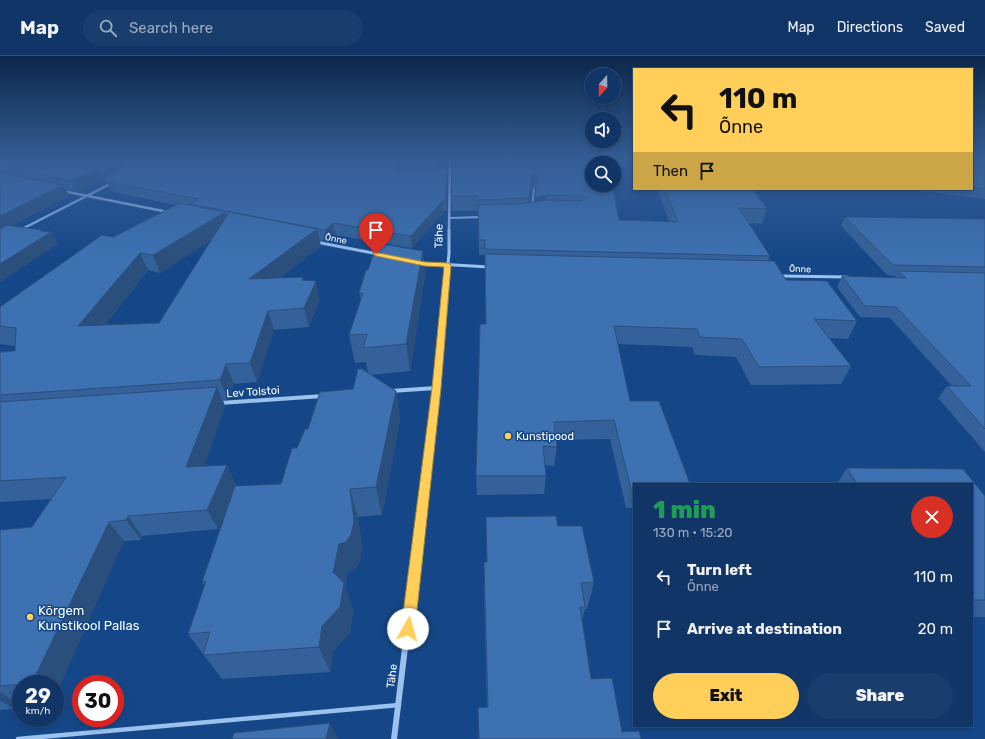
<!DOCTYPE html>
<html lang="en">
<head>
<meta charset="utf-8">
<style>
	body { margin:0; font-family:Rubik,sans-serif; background:#193d6c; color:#f1f3f6; height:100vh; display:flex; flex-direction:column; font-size:15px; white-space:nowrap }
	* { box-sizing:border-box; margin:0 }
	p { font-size:13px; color:#9cabbf }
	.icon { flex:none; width:22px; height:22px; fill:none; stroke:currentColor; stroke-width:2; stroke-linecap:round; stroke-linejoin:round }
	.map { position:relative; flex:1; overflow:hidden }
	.details { position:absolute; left:633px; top:427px; width:340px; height:244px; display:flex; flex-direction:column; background:#103566; border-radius:0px; box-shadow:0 2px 6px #0003,0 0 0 1px #30507a }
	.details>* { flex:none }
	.guide { position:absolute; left:633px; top:12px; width:340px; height:122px; border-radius:0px; box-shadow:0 2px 6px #0003,0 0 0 1px #30507a; background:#ffcf59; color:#111; overflow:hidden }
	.needle { width:26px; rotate:200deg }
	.fabs { position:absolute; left:585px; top:12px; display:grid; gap:8px }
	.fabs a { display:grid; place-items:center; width:36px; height:36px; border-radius:50%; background:#103566; box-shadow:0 2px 6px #0003,0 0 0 1px #30507a; font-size:20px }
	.speed { position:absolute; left:12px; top:619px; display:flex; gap:8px; font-size:20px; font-weight:700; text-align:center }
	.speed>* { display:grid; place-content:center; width:52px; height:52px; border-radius:50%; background:#103566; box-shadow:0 2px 6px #0003,0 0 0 1px #30507a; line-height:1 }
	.speed small { font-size:10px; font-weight:400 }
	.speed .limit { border:6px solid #d22; background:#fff; color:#111 }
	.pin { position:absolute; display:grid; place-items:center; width:34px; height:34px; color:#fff; margin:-41px -17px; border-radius:50% 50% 50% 0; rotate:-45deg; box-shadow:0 0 4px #0007 }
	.pin .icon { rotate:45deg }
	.me { position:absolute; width:44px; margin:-22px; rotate:7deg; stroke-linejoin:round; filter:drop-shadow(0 0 3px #0008) }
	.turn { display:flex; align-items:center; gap:14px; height:84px; padding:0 20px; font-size:18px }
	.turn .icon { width:52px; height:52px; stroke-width:2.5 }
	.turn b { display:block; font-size:28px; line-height:34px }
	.then { display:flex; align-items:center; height:38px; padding:0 20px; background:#0003; gap:8px; font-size:15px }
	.round { display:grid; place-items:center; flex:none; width:42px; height:42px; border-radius:21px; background:#193d6c }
	.summary { display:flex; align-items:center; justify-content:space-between; height:68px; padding:0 20px }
	h1 { font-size:24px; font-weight:800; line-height:30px; color:#1e9e55 }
	.primary-button { display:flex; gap:8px; margin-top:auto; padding:8px 20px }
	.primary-button a { flex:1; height:46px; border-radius:24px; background:#ffcf59; color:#111; font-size:16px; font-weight:800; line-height:46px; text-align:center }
	.primary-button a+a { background:#193d6c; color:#f1f3f6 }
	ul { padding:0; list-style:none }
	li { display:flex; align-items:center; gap:12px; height:52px; padding:0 20px }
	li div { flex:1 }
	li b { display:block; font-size:15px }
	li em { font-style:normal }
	header { display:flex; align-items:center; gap:24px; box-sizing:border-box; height:56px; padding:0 20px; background:#103566; border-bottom:1px solid #30507a }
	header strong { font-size:19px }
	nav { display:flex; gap:22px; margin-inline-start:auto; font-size:14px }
	.search { width:280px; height:36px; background:#193d6c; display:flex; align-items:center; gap:10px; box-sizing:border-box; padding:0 14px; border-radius:22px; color:#9cabbf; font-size:15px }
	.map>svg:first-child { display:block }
	.green { fill:#2761a7 }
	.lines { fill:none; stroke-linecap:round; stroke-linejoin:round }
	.service-far1 { stroke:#9bc1ef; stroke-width:2 }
	.service { stroke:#9bc1ef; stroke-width:4.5 }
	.minor-far4 { stroke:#9bc1ef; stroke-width:2.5 }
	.minor-far3 { stroke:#9bc1ef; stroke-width:3 }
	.minor-far2 { stroke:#9bc1ef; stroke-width:4 }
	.minor-far1 { stroke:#9bc1ef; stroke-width:5 }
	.minor { stroke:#9bc1ef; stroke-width:6 }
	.wall { fill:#346199; fill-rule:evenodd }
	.shaded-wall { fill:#2b4f7d }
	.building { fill:#3d71b2; stroke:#2b4f7d }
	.route { fill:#ffcf59; stroke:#a6873a }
	.poi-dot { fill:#ffcf59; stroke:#154788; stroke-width:1.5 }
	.labels { text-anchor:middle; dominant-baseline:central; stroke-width:3; stroke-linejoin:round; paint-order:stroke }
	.far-street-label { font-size:9px; fill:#fff; stroke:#154788 }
	.street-label { font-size:11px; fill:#fff; stroke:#154788 }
	.poi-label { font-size:11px; fill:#fff; stroke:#154788; text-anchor:start }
	.near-poi-label { font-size:13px; fill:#fff; stroke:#154788; text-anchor:start }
</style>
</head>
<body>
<header>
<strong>Map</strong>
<div class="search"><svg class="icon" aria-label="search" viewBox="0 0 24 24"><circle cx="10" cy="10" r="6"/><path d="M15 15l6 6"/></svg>Search here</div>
<nav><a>Map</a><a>Directions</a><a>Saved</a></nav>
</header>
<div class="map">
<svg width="985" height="683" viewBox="0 0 985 683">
	<rect width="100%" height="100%" fill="#154788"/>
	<path class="green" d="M378,105L436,108V117L338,115Z"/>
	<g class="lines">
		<g class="service-far1">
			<path d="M532,150L534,133"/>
			<path d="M449,162L482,161"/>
		</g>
		<path class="service" d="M18,683L399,649"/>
		<g class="minor-far4">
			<path d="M63,135L168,156"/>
			<path d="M22,173L112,127"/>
			<path d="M449,175L450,105"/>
		</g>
		<g class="minor-far3">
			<path d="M316,186L378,198"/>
			<path d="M420,207L489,211"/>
			<path d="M780,220L847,221"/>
			<path d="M443,262L449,197V174"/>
		</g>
		<g class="minor-far2">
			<path d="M391,335L436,332"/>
			<path d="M220,347L323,340"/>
			<path d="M431,372L443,261"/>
		</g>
		<path class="minor-far1" d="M415,510L431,371"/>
		<path class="minor" d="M394,683L415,509"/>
	</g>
	<g class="wall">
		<path d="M0,105H412L404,113H446L447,123V155H444L412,192L336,179L327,185L319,184L321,190L280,222L304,224L320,243L309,271L274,274L257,326L234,328L228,343L223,344L225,350L204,410L236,429V430L281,428L297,392L308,373L353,333L368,317L366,306L355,307L349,279L361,245L359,237L368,214L423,195L425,220L410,315L371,319L396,335L400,363L382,459L358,461L362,492L359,507L354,514L348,516L345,530L353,554L350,577L333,595L330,616L222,623L188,578L205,530L202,526L232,440L218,473L142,480L141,484L124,485L55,628H21V647H17L14,653L0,654V474L32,471L51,443L0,446V296L15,295V290L0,288V251L113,181L176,149L114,136L109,131L107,126L105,127L101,123L77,136L66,133L69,140L10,170L51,176L58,188L0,226ZM211,184L159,267L105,269L148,214L160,217Z"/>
		<path d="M470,105L613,132L619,164L669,165L657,133H753L767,153L762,168L749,167L770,200L768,205L786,224L857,265L848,283L829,282L851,310L841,328L751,329L736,301L695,299L692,291L618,288L634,428V452H626L610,383L556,384L557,391L554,410L545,409L546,420L544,438L477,439L476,420L486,268L485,199H479L478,155H452L451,140ZM534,131L536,132L534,146L530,147L532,133Z"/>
		<path d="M972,105H985V143L907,133H972Z"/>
		<path d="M845,161L985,163V396L938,342L947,330H952L890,262L860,261L837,231L842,220L895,222L896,220L887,219L841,170Z"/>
		<path d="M847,412L963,413L985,440V561H972V428H837Z"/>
		<path d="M486,461L558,470L594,526L587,553H585L582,564L591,623L622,676L641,683L487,652L484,533L487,506Z"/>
	</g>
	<g class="shaded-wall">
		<path d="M124,105H148L104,121L107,126L105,127L100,117Z"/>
		<path d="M402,105H412L395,124L394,114Z"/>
		<path d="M97,113L101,123L77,136L71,125Z"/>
		<path d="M446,113L447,123V155L446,144Z"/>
		<path d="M535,117L534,131L532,133L529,156V142L532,119Z"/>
		<path d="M63,129L69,140L0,174V182V160Z"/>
		<path d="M547,139L546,154L534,155L535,141Z"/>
		<path d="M443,144L444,155L412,192L411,180Z"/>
		<path d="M225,156L231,172L160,217L153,199Z"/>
		<path d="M333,167L336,179L327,185L325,174Z"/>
		<path d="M317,173L321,190L255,241L249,223Z"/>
		<path d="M42,174L46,180L51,176L58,188L0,226V208Z"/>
		<path d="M423,195L425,220L410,315L406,288Z"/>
		<path d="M140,197L148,214L90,289L78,270Z"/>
		<path d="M316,225L320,243L309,271L304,252Z"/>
		<path d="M268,255L274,274L257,326L250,307Z"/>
		<path d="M226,308L234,328L228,343L220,324Z"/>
		<path d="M217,331L225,350L197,431L186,411Z"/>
		<path d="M396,335L400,363L382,459L376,431Z"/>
		<path d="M227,409L236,429L218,473L207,454Z"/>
		<path d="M350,433L358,461L362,492L359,507L354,514L348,516L345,530L353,554L350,577L333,595L330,616L319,591L322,570Z"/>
		<path d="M128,460L142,480L141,484L126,464Z"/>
		<path d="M109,466L124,485L55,641V628H34L32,627Z"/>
		<path d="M0,636L17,647L14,653L0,644Z"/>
		<path d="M330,667L338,683H326Z"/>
	</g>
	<g class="building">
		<path d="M0,105H124L100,117L97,113L71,125L0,111Z"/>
		<path d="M135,105H402L394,114L446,113V144H443L411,180L333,167L325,174L190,148L199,143L109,126L104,121Z"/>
		<path d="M470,105H615L614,117V107H592V129H613V132L619,164L678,166L665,133H753L767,153L739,152L770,200L485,193V184H479L478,149L519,148L547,144L582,145L585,142L583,140L547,139L535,141L537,120L535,117L532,119L529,142L478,144V140H451L452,110L468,109Z"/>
		<path d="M972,105H985V133L972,131Z"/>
		<path d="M0,117L63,129L0,160Z"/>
		<path d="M180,147L225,156L153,199L140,197L78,270L159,267L229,156L317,173L249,223L303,221L302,224L316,225L304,252L268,255L250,307L226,308L220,324L0,339V296L15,295L16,272L0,270V251L102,179L113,181Z"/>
		<path d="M845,161L985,163V211L893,209Z"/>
		<path d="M7,169L42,174L40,175L51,176L0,208V173Z"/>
		<path d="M377,187L423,195L406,288L363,292L367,278L349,279L363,237H359L366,214H368Z"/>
		<path d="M485,198L774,205L786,224L827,225L857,265L814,263L851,310L759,311L742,283L700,281L697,273L614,270L630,345H659L690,428H634V433H631L614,364L554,366L557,391L543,390L546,420H476L480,268H486Z"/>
		<path d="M898,215L985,217V373L947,330H971L896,251L865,250L842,220L906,222Z"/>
		<path d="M358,313H362L396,335L376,431L350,433L354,465L351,479L346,486L339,488L333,516L344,527L340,551L322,570L319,591L203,599L210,576L188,578L206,525L202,526L235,430L281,428L292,392H297L305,373H308L320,336L353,333Z"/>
		<path d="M217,331L186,411L227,409L207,454L128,460L126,464L109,466L32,627L0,630V474L32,471L66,421L0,425V346Z"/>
		<path d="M847,412L963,413L985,440V544H972V428H857Z"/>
		<path d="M556,460L558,470H582L594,526L581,527L585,551H580L591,623L612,622L622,676L639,675L641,683H479L478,652L488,651L484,506H487L486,461Z"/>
		<path d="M330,667L326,683H232L234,677Z"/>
	</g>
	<linearGradient id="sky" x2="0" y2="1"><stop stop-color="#0c274b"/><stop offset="0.52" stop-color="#355e96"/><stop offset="1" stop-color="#355e96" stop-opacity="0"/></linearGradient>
	<rect width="985" height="201" fill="url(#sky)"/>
	<path class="route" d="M374,196L425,206L448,207L451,209L441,332L415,573L413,578L408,580L403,578L401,573L432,332L444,211L425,210L376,200L373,198Z"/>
	<g class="poi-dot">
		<circle cx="508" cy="380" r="4"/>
		<circle cx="30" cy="561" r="4"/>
	</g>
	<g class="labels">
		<g class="far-street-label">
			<text transform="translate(336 183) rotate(11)">Õnne</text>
			<text transform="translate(800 213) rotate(2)">Õnne</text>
		</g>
		<g class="street-label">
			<text transform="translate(439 180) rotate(-89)">Tähe</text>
			<text transform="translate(253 336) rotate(-4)">Lev Tolstoi</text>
			<text transform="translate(392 620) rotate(-83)">Tähe</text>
		</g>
		<g class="poi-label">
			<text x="516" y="380">Kunstipood</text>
		</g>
		<g class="near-poi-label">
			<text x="38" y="554">Kõrgem<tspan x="38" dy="15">Kunstikool Pallas</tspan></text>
		</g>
	</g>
</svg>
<div class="fabs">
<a><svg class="needle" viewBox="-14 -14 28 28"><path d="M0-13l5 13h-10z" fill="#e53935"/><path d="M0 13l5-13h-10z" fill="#9cabbf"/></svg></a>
<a><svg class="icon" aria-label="sound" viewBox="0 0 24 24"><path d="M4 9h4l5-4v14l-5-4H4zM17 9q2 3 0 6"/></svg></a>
<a><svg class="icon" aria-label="search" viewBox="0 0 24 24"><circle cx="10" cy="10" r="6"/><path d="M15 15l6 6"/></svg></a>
</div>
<div class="speed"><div>29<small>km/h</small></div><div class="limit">30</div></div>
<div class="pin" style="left:376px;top:198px;background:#d93025"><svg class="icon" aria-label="arrive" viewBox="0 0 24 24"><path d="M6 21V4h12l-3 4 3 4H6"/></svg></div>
<svg class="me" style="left:408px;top:573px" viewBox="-20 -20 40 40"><circle r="19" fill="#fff"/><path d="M0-13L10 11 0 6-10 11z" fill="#ffcf59"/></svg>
<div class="guide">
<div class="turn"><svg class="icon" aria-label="left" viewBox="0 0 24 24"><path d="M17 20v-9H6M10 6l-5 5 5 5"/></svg><div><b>110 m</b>Õnne</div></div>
<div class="then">Then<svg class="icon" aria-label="arrive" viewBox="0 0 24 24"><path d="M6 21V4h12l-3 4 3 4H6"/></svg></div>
</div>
<section class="details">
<div class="summary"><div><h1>1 min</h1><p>130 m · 15:20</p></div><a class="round" style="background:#d93025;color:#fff"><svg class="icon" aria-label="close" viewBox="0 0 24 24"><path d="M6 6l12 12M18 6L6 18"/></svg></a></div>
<ul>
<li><svg class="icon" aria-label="left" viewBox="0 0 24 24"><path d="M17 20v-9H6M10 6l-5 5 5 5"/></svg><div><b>Turn left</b><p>Õnne</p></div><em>110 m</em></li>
<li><svg class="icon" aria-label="arrive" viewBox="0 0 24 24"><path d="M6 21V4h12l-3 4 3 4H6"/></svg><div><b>Arrive at destination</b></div><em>20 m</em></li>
</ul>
<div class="primary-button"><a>Exit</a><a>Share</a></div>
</section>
</div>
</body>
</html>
